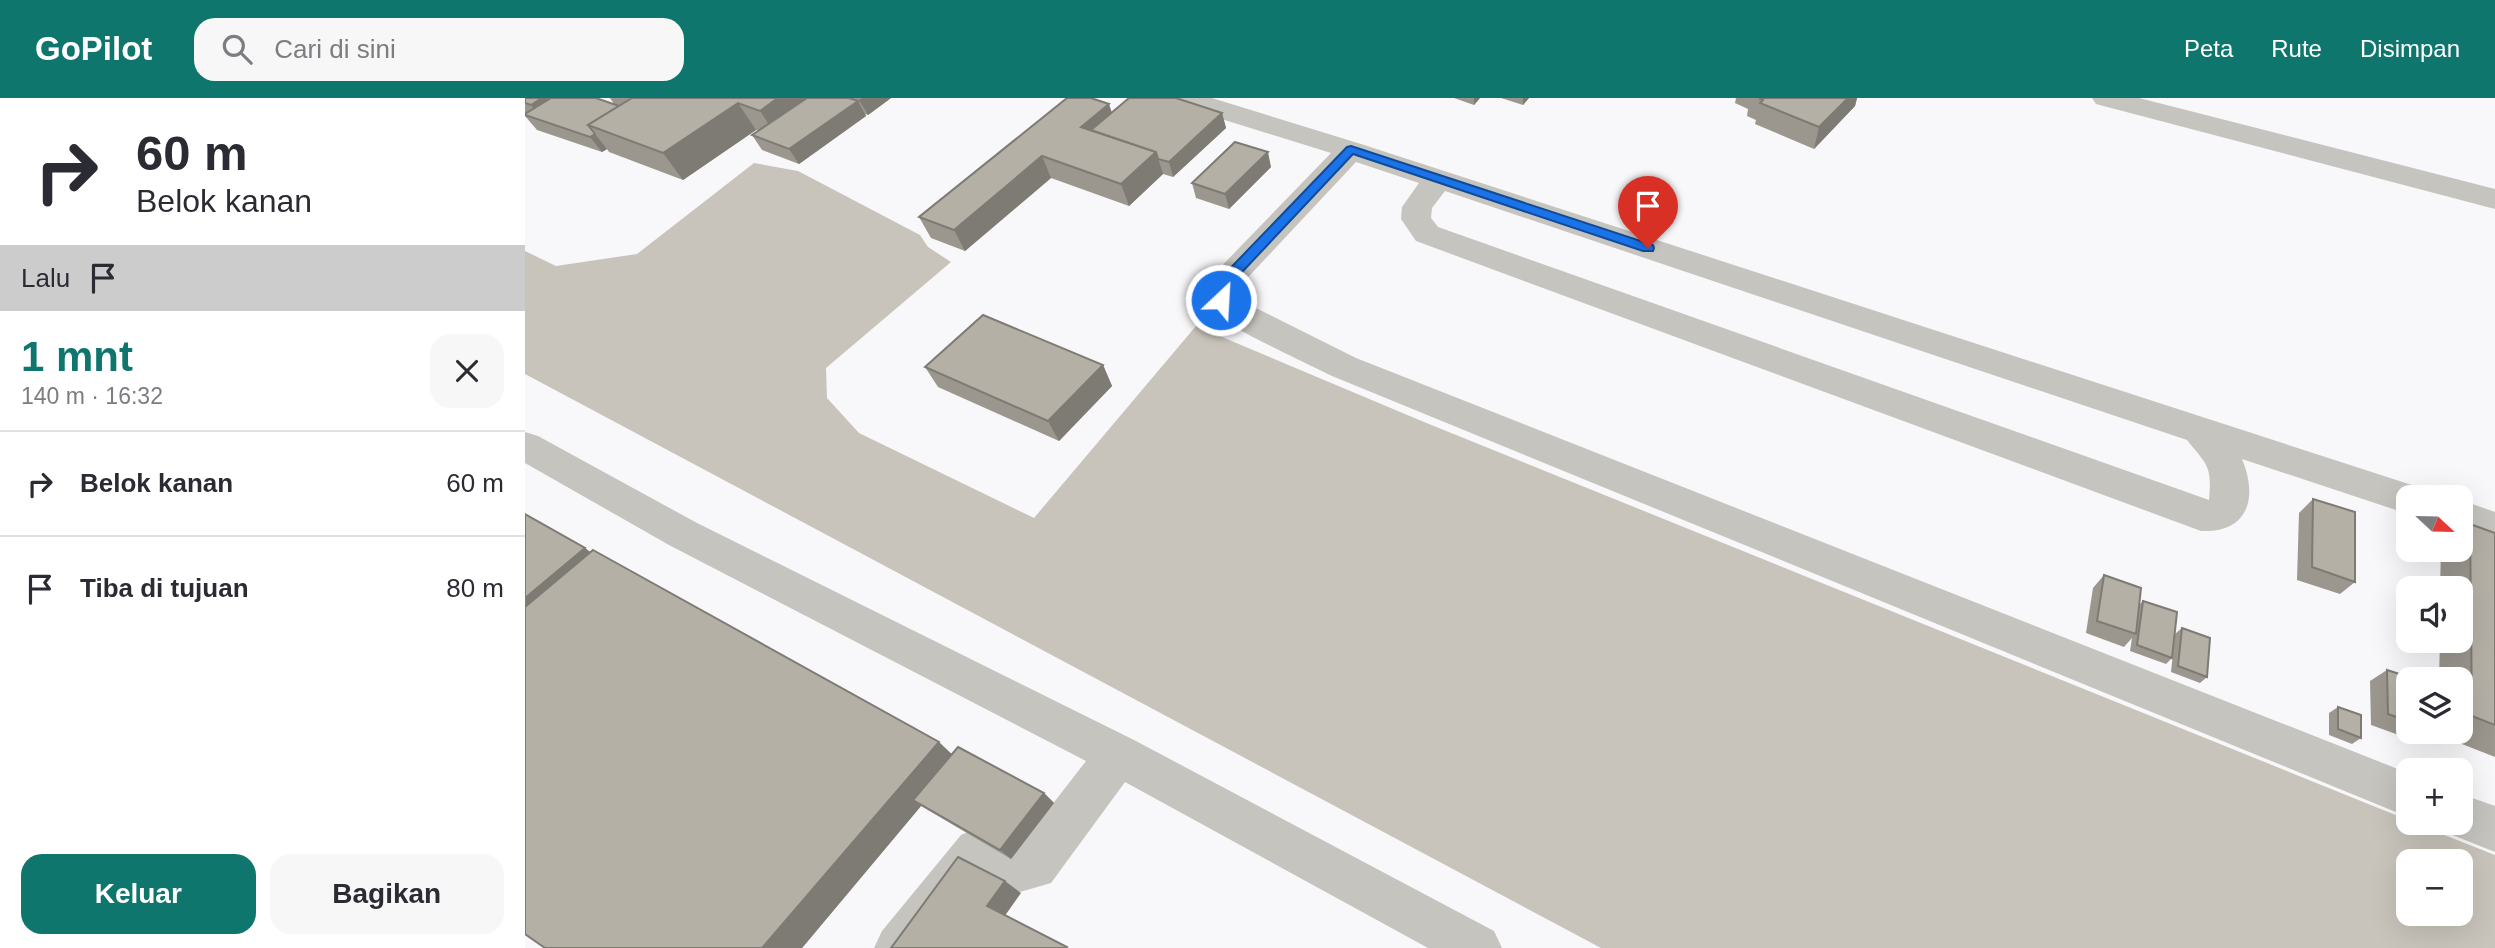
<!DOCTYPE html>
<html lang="id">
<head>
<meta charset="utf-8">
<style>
	body { margin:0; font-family:Helvetica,sans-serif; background:#f7f7f7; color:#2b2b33; height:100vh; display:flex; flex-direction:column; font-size:26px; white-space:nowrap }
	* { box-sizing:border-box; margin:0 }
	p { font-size:23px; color:#7c7c81 }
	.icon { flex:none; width:38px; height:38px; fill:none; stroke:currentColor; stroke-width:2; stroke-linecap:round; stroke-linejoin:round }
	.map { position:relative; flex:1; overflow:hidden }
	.details { display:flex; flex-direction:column; background:#fff; width:525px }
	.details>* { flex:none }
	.hud { background:#fff; color:#2b2b33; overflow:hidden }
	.needle { width:46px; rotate:112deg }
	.controls { position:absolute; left:1871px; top:387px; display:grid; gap:14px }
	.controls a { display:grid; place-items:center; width:77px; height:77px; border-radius:14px; background:#fff; box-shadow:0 7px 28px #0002; font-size:35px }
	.pin { position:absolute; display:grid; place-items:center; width:60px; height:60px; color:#fff; margin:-72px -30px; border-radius:50% 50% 50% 0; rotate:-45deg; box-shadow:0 0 7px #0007 }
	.pin .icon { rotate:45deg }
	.me { position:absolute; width:77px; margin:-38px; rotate:25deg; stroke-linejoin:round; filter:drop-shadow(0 0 5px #0008) }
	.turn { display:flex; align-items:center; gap:24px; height:147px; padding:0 21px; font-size:32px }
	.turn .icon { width:91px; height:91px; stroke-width:2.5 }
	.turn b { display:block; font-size:49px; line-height:60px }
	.then { display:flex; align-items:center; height:66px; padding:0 21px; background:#0003; gap:14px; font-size:26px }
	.round { display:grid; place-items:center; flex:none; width:74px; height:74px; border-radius:21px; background:#f7f7f7 }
	.headline { display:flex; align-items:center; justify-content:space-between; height:119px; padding:0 21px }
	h1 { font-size:42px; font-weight:800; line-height:52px; color:#0f766e }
	.button { display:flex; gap:14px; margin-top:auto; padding:14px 21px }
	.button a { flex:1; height:80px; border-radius:21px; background:#0f766e; color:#fff; font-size:28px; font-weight:800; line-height:80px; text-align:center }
	.button a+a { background:#f7f7f7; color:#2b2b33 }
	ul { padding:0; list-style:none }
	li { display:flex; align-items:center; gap:21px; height:105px; padding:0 21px; border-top:2px solid #e1e1e2 }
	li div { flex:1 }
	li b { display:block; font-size:26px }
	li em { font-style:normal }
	header { display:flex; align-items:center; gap:42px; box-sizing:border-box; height:98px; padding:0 35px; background:#0f766e; color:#fff }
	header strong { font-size:33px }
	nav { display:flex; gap:38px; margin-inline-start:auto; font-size:24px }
	.search { width:490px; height:63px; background:#f7f7f7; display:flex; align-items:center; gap:18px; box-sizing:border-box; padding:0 24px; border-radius:21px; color:#7c7c81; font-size:26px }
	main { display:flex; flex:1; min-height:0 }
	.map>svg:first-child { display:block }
	.water { fill:#c9c4bb; fill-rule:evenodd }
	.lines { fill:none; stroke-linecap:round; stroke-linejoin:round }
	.minor { fill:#c6c4be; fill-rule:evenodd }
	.wall { fill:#9b978f }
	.shaded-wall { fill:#7e7b74 }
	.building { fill:#b4b0a6; stroke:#7e7b74; stroke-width:2 }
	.route { fill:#1a73e8; stroke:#114b97; stroke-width:2 }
</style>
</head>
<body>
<header>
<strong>GoPilot</strong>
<div class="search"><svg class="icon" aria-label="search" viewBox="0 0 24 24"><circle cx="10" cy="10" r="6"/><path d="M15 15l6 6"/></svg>Cari di sini</div>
<nav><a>Peta</a><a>Rute</a><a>Disimpan</a></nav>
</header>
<main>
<section class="details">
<div class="hud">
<div class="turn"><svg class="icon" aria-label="right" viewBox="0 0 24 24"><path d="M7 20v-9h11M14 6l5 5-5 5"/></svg><div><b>60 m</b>Belok kanan</div></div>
<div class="then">Lalu<svg class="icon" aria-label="arrive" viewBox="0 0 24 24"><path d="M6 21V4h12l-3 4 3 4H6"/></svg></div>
</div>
<div class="headline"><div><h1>1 mnt</h1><p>140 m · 16:32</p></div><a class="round"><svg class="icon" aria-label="close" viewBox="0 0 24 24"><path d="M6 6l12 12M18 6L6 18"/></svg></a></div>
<ul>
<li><svg class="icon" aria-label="right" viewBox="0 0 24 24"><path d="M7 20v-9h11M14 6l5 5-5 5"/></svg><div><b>Belok kanan</b></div><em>60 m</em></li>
<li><svg class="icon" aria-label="arrive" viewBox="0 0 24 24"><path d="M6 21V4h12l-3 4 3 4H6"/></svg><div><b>Tiba di tujuan</b></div><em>80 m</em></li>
</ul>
<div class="button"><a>Keluar</a><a>Bagikan</a></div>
</section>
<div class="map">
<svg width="1970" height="850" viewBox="0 0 1970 850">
	<rect width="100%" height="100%" fill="#f8f7f9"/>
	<path class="water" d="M229,65L273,73L395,137L403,149L426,164L301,270L302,300L334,335L509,420L671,228L899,324L1883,722V724L1889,725L1970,757V850H1076L0,276V153L31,168L112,156ZM1883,763H1936V816H1883Z"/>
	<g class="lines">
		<g class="minor">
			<path d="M644,0H687L836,46L1896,390L1901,399H1883V416L1717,361C1733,399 1724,435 1676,433L891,143L876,121L877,109L894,85L831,64L712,191V199L717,203L831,260L1883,675V719L807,278C782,265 698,228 684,210C677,200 679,190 685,180L806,55L648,6ZM920,93L1662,342C1683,368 1687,368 1684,402L913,129L906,120L907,110Z"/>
			<path d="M1567,0H1614L1970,91V111L1571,6Z"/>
			<path d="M0,334L13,338L172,425L609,642L969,833L977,850H903L600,684L526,785L495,794L461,780L405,850H349L357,833L436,737L453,730L496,747L561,663L144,447L0,365Z"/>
			<path d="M1936,402L1970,414V446L1936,434Z"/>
			<path d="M1936,696L1970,708V754L1920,734L1916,724H1936Z"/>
		</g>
	</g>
	<g class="wall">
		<path d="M0,0L89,6L85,0H366L343,17L340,16L341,18L274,66L237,52L227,37L233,32H231L158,82L84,54L82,51L77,54L12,32L0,18Z"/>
		<path d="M929,0H955L949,7Z"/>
		<path d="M976,0H1004L998,7Z"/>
		<path d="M1211,0H1332L1330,8L1289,51L1230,26L1231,22L1222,18L1223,11L1210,5Z"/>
		<path d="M587,15H697L701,30L648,79L638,76L604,108L526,80L440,153L406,140L394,119Z"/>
		<path d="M746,69L704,111L671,100L667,85Z"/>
		<path d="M578,267L587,288L534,343L413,289L400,269Z"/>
		<path d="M1788,401L1830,484L1815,496L1772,482L1774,415Z"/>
		<path d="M1945,426L1970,435V659L1914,637V634L1896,645L1846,627L1845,583L1862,572L1883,581V634H1936V581H1914L1915,542H1936V490H1915L1916,452H1936V434Z"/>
		<path d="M60,450L65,454L427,656L519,695L529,705L486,761L396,708L277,850Z"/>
		<path d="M1579,477L1614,507L1618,503L1647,560L1641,566L1605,553L1607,540L1599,549L1561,535L1568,490Z"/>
		<path d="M1657,530L1682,579L1675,585L1646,574L1650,536Z"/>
		<path d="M1813,609L1836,640L1827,646L1804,637V615Z"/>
	</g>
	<g class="shaded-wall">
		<path d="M17,0H43L18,22L6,7Z"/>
		<path d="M253,0H307L252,39L235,13Z"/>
		<path d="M337,0H366L343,17L334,2Z"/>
		<path d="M949,0H955L949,7Z"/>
		<path d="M998,0H1004L998,7Z"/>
		<path d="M1323,0H1332L1330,8L1289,51L1294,29Z"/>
		<path d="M333,3L341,18L274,66L264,51Z"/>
		<path d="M213,5L231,32L158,82L138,55Z"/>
		<path d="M584,6L591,27L561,36L556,29Z"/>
		<path d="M697,15L701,30L648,79L644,64Z"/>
		<path d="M70,36L82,51L77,54L65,39Z"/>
		<path d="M631,54L638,76L604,108L596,86Z"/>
		<path d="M743,54L746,69L704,111L700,96Z"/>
		<path d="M517,58L526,80L440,153L429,132Z"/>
		<path d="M578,267L587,288L534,343L523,323Z"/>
		<path d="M60,450L89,473L0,549V500Z"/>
		<path d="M414,644L434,663L388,702L396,708L277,850H237Z"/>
		<path d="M519,695L529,705L486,761L475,752Z"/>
		<path d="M480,783L496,795L479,819L462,808Z"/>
	</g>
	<g class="building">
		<path d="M0,0H17L6,7L0,5Z"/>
		<path d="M26,0H71L94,8L63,27L70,36L65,39L0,17V16Z"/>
		<path d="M107,0H253L235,13L213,5L138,55L63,27Z"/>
		<path d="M282,0H324L333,3L264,51L227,37Z"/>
		<path d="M542,0H566L584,6L556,29L631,54L596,86L517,58L429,132L394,119Z"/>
		<path d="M604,0H651L697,15L644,64L633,61L631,54L566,32Z"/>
		<path d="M1234,0H1323L1294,29L1235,5L1238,2Z"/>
		<path d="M710,44L743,54L700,96L667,85Z"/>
		<path d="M458,217L578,267L523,323L400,269Z"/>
		<path d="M1788,401L1830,414V484L1787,469Z"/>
		<path d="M0,416L60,450L0,500Z"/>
		<path d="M1945,426L1970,435V627L1947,618Z"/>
		<path d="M68,452L414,644L237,850H20L0,836V509Z"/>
		<path d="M1579,477L1616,490L1611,536L1572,523Z"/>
		<path d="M1618,503L1652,514L1647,560L1612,547Z"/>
		<path d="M1657,530L1685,540L1682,579L1653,568Z"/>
		<path d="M1862,572L1890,581H1883V623L1863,616Z"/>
		<path d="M1813,609L1836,617V640L1813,631Z"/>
		<path d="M433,649L519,695L475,752L388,702Z"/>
		<path d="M433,759L480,783L462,808L542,849L541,850H366Z"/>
	</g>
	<path class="route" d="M826,48L1128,147L1129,150L1128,153H1118L828,56L703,189L701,205H692V184L822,49Z"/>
</svg>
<div class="controls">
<a><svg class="needle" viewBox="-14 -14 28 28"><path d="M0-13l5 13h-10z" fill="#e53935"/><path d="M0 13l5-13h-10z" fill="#7c7c81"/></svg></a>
<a><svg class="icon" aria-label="sound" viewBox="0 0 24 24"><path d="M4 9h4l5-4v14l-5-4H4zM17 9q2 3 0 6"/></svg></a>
<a><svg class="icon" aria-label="layers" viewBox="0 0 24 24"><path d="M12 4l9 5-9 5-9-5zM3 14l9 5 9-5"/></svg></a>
<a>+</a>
<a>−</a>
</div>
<div class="pin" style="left:1123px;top:150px;background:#d93025"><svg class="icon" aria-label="arrive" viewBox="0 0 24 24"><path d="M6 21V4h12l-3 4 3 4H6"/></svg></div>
<svg class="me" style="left:696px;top:202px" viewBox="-20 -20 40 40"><circle r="17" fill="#1a73e8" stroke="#fff" stroke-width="3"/><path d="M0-11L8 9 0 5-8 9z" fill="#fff"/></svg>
</div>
</main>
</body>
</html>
